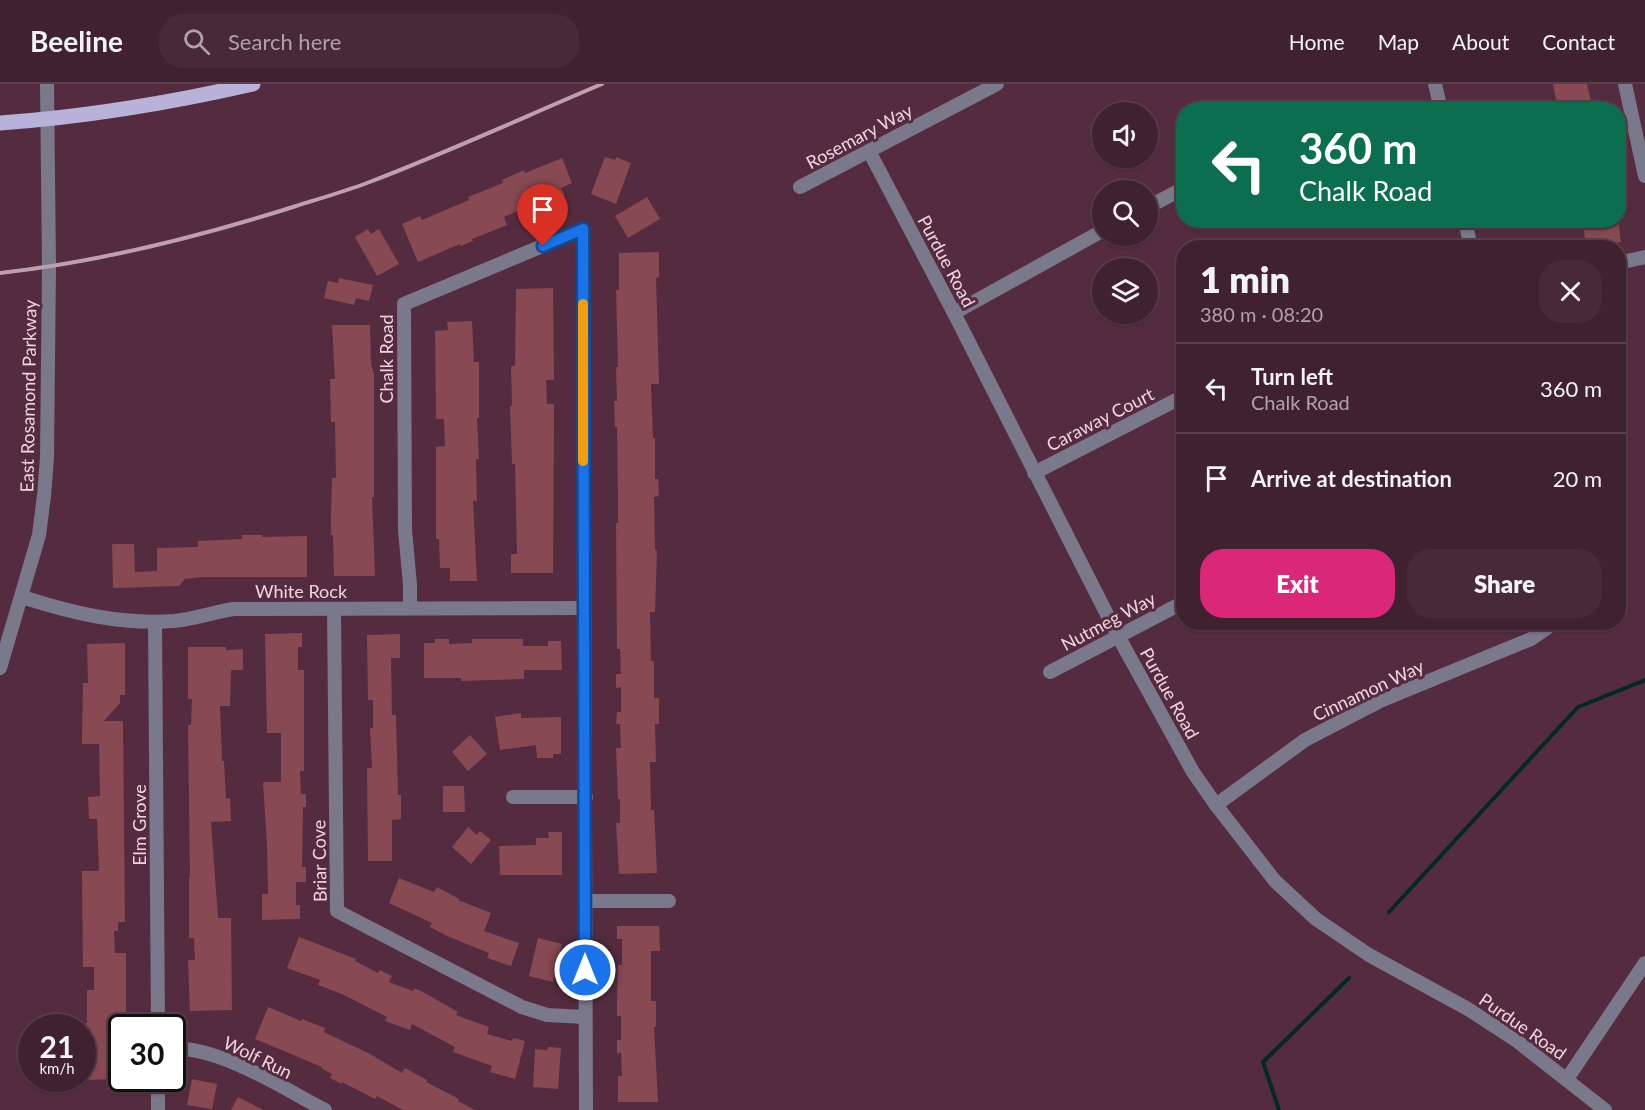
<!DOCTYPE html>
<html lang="en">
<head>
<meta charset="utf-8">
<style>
	body { margin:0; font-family:Lato,sans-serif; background:#472937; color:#f1f3f6; height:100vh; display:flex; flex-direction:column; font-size:22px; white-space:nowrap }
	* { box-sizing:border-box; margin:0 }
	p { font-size:20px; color:#aea3aa }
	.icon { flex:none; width:33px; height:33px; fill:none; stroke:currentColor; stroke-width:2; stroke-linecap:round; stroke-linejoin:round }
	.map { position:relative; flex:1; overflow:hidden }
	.details { position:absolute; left:1176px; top:156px; width:450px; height:390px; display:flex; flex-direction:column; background:#40212f; border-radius:24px; box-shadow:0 2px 4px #0004,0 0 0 2px #593e4b }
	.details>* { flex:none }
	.top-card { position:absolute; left:1176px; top:18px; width:450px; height:126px; border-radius:24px; box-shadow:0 2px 4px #0004,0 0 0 2px #593e4b; background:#0b6e4f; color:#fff; overflow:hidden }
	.buttons { position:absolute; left:1092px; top:18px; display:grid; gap:12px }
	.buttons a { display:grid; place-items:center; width:66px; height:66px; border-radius:50%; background:#40212f; box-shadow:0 2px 4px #0004,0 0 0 2px #593e4b; font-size:30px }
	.speed { position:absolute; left:18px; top:930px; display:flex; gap:12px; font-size:30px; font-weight:700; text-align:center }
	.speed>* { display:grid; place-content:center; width:78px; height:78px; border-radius:50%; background:#40212f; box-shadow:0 2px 4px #0004,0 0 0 2px #593e4b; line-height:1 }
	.speed small { font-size:15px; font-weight:400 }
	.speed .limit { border:3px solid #111; border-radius:9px; background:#fff; color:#111 }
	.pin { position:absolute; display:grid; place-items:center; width:51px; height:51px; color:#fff; margin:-62px -26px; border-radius:50% 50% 50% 0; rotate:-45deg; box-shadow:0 0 6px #0007 }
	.pin .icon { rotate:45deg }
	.me { position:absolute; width:66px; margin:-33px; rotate:0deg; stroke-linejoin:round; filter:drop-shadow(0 0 4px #0008) }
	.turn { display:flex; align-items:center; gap:21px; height:126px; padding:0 24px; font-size:27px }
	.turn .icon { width:78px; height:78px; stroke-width:2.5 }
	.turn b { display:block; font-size:42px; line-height:51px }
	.round { display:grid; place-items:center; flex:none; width:63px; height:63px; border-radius:24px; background:#472937 }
	.overview { display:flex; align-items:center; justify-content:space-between; height:102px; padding:0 24px }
	h1 { font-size:36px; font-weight:800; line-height:45px }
	.action { display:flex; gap:12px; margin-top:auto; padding:12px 24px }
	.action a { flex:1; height:69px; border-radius:24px; background:#db2777; color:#fff; font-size:24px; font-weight:800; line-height:69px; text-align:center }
	.action a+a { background:#472937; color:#f1f3f6 }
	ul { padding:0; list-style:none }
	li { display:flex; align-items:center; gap:18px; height:90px; padding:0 24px; border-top:2px solid #593e4b }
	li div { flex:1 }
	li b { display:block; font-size:22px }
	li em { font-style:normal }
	header { display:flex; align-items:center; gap:36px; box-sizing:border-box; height:84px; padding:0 30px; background:#40212f; border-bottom:2px solid #593e4b }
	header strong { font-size:28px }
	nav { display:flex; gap:33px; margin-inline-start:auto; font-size:21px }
	.search { width:420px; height:54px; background:#472937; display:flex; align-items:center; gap:15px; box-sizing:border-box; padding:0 21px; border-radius:24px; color:#aea3aa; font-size:22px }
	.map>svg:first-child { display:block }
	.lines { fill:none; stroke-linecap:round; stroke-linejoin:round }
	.stream { stroke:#002b20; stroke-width:4 }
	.building { fill:#874952 }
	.minor { stroke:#7a788b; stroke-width:14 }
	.major { stroke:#b8b2da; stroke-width:15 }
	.rail { stroke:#bf9fad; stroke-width:4 }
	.route-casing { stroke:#114b97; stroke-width:15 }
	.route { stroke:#1a73e8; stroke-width:10 }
	.slow { stroke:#f59e0b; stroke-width:10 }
	.labels { text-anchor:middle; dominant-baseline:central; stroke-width:6; stroke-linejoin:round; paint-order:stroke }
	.street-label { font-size:18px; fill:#f0d5e0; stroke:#552c3f }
</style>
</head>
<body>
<header>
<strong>Beeline</strong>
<div class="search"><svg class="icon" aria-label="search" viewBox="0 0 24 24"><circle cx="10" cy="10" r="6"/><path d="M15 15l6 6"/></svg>Search here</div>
<nav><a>Home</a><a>Map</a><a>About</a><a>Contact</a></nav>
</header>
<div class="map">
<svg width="1645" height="1026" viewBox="0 0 1645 1026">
	<rect width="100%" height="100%" fill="#552c3f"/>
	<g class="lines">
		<g class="stream">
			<path d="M1389,828L1578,623L1645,596"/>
			<path d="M1279,1026L1263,978L1349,894"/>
		</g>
	</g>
	<g class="building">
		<path d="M1553,0H1587L1593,26H1558Z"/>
		<path d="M605,73L615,76L616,73L631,79L616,120L591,110Z"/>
		<path d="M562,74L572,99L561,104L565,111L539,122L541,126L529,132L525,124L504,133L507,141L472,155L473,157L461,162L460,160L418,178L402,140L420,132L422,136L469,116L468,113L503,99L502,96L524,86L525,89Z"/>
		<path d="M647,113L660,135L628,154L615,132Z"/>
		<path d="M1607,136H1618L1621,158L1586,163L1583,140Z"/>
		<path d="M368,145L371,150L379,145L399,180L377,192L355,153Z"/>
		<path d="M659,168V193L656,194L659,300H651L653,354H655V395H658L659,412L654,413L655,466H657L655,528H650L651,577H654V614H659V640H655L656,678H650L651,726H654L657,789L619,790L616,739H620V715H618L616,664H621L620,640H616L617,628H621V603L616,604V590H621L620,565H617L616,439H618V413L617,343H615L614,317H617L616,283H618L616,206H619V169Z"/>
		<path d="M339,194L373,201L369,217L356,214L354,221L324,214L328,197L338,199Z"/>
		<path d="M553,204L554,296H546L547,320H554V340L553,489H511V470H517L515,380H512L510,322H512L511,282H515L516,205Z"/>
		<path d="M472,237L474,278H479V334H477L479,375H476L477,417H473L477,497H450V484H440L439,455H436V363L445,362L444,335H436L435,247L448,246L447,238Z"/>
		<path d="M332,241H370L371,280L374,290V413H372L375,492H334L333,451H331V431L332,394H336L335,338H331L330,295H335Z"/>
		<path d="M242,451H262V453L307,452V493H202L185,495L179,502L113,504L112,460H134L135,488L157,487V464L198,463V457L242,455Z"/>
		<path d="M302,549V563H298V586H304V687H300L301,710H306V723H303L302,783H306V798H296V821H300V835L262,836V810H268L267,761L263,698H281V649H267L265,550Z"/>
		<path d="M400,550V574H391L392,631H396L398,711H401V735L392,736V777H368L367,684H372L370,644H373V616H368L367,551Z"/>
		<path d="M435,555H449V560L472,559V555H523V562H548V557H561L562,586H524V595L461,597V594H424V559H435Z"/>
		<path d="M125,559V611H120V619L104,637H123L125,838H118V847H114L115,869H126V944H122L120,995L83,996V939H87V906H94V883H83L82,787H99L97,735H89L88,713L100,712L99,660H82L83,599H88L87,560Z"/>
		<path d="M188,563H226V566L243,565V586H231L230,622H220L222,677H224L226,715L230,714L231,737L211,738L218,834H231L232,926L190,927L188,876H195L194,854H189V793H190L188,641H191L192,615H188Z"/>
		<path d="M521,629V634L561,633V670H553V674H537L536,661L500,666L495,633Z"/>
		<path d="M470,651L487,670L468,687L452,668Z"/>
		<path d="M443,702H464L465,728H443Z"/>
		<path d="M468,743L477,751L480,747L491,756L471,780L452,763Z"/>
		<path d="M548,748H562V791H500L499,762L536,761V754H549Z"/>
		<path d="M399,794L434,808L437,803L459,815L458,816L491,829L484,847L519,859L511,882L487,874L489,869L447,852L430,843L432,839L389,819Z"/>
		<path d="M617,842H659L660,867H651V917H656V943H654L658,1018H618V992H622L621,969H617V956H621V932H617V918L618,881H622V855H617Z"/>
		<path d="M299,853L356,875L355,877L378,889L380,886L392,892L389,898L413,907L414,904L423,908L458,928L456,931L489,943L487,950L512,957L513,954L525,957L515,995L490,988L492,982L453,968L455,963L412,940L410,946L385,937L387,933L342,910L318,901L320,896L287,884Z"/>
		<path d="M538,854L562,860L553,898L529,892Z"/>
		<path d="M268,923L301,937L302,935L325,944L324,948L370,970L402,989L405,984L427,996L426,998L459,1015L458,1017L475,1026H403L377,1012L375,1015L342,998V1000L330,994L332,990L321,984L322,983L255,955Z"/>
		<path d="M548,963L561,964L558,1005L533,1003L535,965L547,966Z"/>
		<path d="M192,995L217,1000L212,1025L187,1021Z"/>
		<path d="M238,1013L263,1026H231Z"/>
	</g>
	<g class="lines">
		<g class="minor">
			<path d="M1435,0L1441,26"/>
			<path d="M1625,0L1645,92"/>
			<path d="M869,67L954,229L1118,552L1193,688L1216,721L1275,797L1316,835L1369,871L1468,925L1517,957L1605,1026"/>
			<path d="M800,103L997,0"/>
			<path d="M1148,123L1184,104"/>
			<path d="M1465,136L1471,164"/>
			<path d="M1618,179L1645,173"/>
			<path d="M954,229L1102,147"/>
			<path d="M1034,389L1184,312"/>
			<path d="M22,513C72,529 121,541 174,537C194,535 214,528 234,525L584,524"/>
			<path d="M410,524V501L405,446L404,220L583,145L586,1026"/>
			<path d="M334,525L337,827L522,923L547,931L585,933"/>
			<path d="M155,538L158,944"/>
			<path d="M0,584L39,451L44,412L47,373L49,181L47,0"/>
			<path d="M1050,588L1184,518"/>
			<path d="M513,713H586"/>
			<path d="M1216,721L1305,656L1380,617L1531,555L1547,544V538"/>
			<path d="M585,817H669"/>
			<path d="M172,964C222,964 281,1003 325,1026"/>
			<path d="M158,994V1026"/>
			<path d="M1567,995L1645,879"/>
		</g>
		<path class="major" d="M0,39C85,33 170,19 253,0"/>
		<path class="rail" d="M0,189C99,178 198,153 293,123C318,115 343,108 367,99C446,69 524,33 602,0"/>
	</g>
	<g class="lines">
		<defs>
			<path id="route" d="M543,162L583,145L585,886"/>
		</defs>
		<use href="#route" class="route-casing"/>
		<use href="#route" class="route"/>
		<path class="slow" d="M583,220V377"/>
	</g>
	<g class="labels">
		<g class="street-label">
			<text transform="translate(859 52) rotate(-28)">Rosemary Way</text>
			<text transform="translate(947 177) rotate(62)">Purdue Road</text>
			<text transform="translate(386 275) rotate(-90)">Chalk Road</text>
			<text transform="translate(28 312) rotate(-89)">East Rosamond Parkway</text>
			<text transform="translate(1100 335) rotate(-27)">Caraway Court</text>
			<text x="301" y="507">White Rock</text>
			<text transform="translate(1108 537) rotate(-28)">Nutmeg Way</text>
			<text transform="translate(1368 606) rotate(-25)">Cinnamon Way</text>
			<text transform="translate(1170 609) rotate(61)">Purdue Road</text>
			<text transform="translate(139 741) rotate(-90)">Elm Grove</text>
			<text transform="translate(319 777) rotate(-91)">Briar Cove</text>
			<text transform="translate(1523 942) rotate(35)">Purdue Road</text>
			<text transform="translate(258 973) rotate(26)">Wolf Run</text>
		</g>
	</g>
</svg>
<div class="buttons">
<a><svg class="icon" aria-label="sound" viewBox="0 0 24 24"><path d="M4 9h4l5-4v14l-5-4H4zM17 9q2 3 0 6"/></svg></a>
<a><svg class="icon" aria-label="search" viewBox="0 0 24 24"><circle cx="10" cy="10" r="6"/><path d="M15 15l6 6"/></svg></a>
<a><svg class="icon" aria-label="layers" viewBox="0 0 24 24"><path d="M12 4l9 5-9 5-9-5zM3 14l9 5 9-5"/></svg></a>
</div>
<div class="speed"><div>21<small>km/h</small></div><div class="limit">30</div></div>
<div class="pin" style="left:543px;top:162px;background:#d93025"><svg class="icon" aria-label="arrive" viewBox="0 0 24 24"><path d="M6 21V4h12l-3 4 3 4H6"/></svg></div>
<svg class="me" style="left:585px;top:886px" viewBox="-20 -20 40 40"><circle r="17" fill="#1a73e8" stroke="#fff" stroke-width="3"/><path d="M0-11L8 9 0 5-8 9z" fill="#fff"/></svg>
<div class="top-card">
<div class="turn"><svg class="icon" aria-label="left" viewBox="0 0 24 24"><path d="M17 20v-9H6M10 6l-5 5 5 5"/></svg><div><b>360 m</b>Chalk Road</div></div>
</div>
<section class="details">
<div class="overview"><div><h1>1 min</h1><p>380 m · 08:20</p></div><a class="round"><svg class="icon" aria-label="close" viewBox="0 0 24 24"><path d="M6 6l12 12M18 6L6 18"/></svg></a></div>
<ul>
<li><svg class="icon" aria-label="left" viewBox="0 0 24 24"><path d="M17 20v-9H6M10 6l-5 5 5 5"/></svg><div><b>Turn left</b><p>Chalk Road</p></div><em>360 m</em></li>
<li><svg class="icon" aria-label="arrive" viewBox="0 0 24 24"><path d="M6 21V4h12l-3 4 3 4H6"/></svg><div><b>Arrive at destination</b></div><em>20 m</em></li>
</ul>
<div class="action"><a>Exit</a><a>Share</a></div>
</section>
</div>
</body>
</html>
